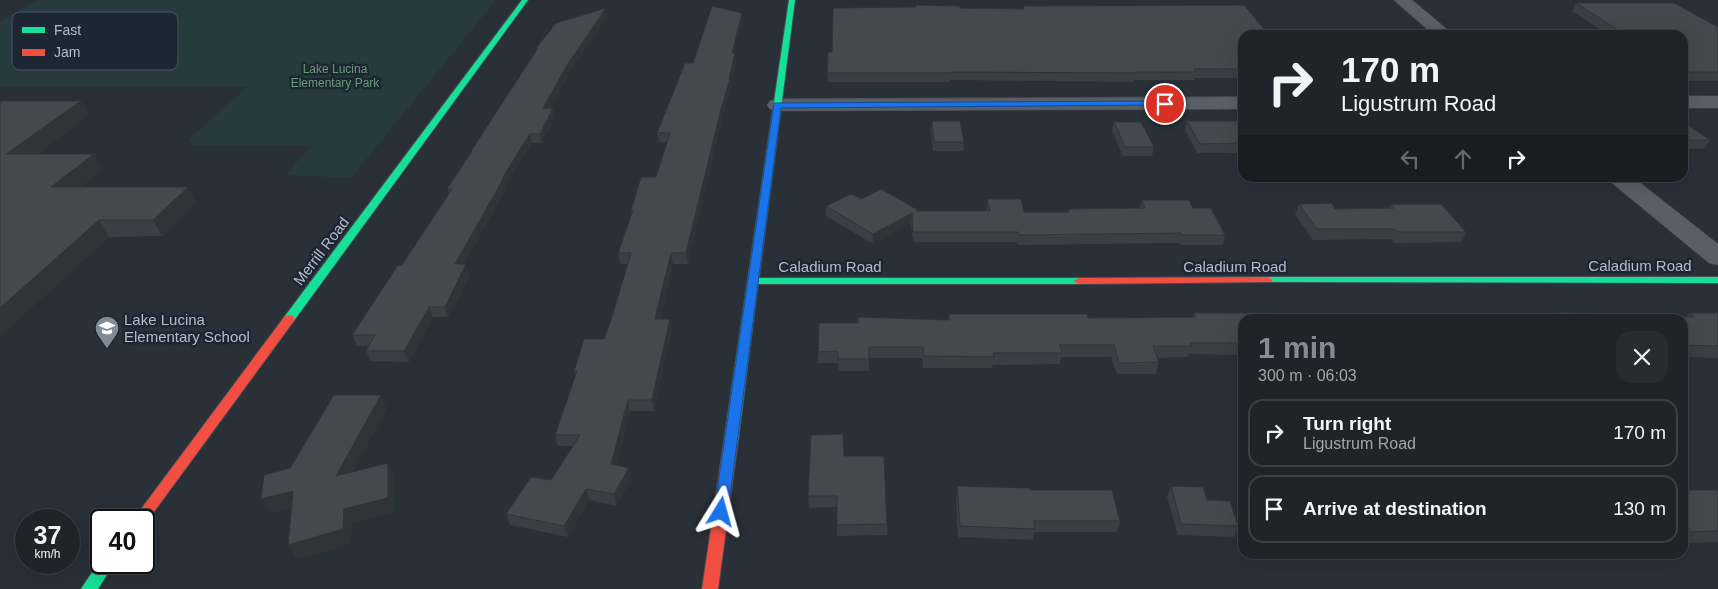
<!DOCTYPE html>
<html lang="en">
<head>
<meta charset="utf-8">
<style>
	body { margin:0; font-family:Arial,sans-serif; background:#282c32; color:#f1f3f6; height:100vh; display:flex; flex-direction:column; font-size:19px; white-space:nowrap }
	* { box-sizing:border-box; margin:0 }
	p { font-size:16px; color:#a2a4a8 }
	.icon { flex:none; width:28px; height:28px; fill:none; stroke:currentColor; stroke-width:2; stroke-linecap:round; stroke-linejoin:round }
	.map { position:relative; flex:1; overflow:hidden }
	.side { position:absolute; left:1238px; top:314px; width:450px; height:245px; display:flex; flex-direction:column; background:#20242a; border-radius:15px; box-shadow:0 5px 20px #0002,0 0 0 1px #3d4147 }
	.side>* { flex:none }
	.top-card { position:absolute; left:1238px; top:30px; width:450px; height:152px; border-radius:15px; box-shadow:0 5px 20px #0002,0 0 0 1px #3d4147; background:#20242a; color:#f1f3f6; overflow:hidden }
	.speed { position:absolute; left:15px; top:509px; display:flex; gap:10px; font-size:25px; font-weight:700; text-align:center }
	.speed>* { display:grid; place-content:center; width:65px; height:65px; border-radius:50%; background:#20242a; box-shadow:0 5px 20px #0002,0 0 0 1px #3d4147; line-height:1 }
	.speed small { font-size:12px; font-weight:400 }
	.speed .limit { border:2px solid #111; border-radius:8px; background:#fff; color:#111 }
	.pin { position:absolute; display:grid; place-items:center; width:42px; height:42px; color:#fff; margin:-21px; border:2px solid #fff; border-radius:50%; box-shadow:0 1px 5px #0007 }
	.me { position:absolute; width:55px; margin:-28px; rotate:8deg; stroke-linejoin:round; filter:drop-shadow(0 0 4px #0008) }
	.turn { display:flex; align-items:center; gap:18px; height:105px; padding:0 20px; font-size:22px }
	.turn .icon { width:65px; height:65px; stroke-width:2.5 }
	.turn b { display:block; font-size:35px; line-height:42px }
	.lanes { display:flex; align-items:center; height:48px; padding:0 20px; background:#0003; justify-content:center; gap:25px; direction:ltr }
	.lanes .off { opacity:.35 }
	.round { display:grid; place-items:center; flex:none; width:52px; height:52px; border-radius:15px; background:#282c32 }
	.summary { display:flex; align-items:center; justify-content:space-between; height:85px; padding:0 20px }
	h1 { font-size:30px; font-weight:800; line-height:38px; color:#848b96 }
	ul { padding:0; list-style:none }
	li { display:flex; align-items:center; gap:15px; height:68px; margin:0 10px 8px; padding:0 10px; border:2px solid #3d4147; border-radius:15px }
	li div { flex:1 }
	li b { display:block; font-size:19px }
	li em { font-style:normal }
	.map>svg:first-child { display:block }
	.green { fill:#273a3e }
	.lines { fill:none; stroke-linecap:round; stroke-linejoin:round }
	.street-casing { stroke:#484c53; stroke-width:1 }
	.fast-casing { stroke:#484c53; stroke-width:2 }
	.jam-casing { stroke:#484c53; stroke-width:2 }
	.street { fill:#5a5e66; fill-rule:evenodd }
	.fast { fill:#16e098; fill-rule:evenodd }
	.jam { fill:#f24e42; fill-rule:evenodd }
	.wall { fill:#3a3f45 }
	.shaded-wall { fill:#303338 }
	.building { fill:#444950; stroke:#303338 }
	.route { fill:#1a73e8; stroke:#114b97 }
	.labels { text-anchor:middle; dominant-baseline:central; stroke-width:5; stroke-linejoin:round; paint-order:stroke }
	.far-park-label { font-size:12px; fill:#6b9a76; stroke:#1d2633 }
	.street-label { font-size:15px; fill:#b4bcc9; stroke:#1d2633 }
	.poi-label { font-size:15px; fill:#b4bcc9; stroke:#1d2633; text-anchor:start }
	.key { fill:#1d2633; stroke:#4a5360; stroke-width:1 }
	.key-label { font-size:14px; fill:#b4bcc9 }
</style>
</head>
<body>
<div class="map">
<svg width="1718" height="589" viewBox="0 0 1718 589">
	<rect width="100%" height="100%" fill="#2a3038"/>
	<path class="green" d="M37,0H496L351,178L285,175L311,146L194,145L189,139L247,87H0V21Z"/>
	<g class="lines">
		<defs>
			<g id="street">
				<path d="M1394,0H1412L1454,35H1434Z"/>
				<rect x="1682" y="96" width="36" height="12"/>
				<path d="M1242,97V109L777,111L770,109L767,105L770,101L777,99Z"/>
				<path d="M1609,178H1634L1718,244V265L1709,263L1612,183Z"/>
			</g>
			<g id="fast">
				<path d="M522,0H528L293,322H285L283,319L285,316Z"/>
				<path d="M789,0H795L759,278H1079L1085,281L1079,284H758L738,441L736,445L731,446L726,445L724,441Z"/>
				<path d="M1267,277H1718V283L1263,282L1261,280Z"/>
				<path d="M101,559V562H115L98,589H81Z"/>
			</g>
			<g id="jam">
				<path d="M1267,277L1273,280L1271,282L1079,284L1073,281L1079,278Z"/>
				<path d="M289,315L293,316L295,319L293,322L145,524L144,525V520H133L285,316Z"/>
				<path d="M731,436L736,437L738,441L718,589H702L724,441L726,437Z"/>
			</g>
		</defs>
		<use href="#street" class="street-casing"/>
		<use href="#fast" class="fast-casing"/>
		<use href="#jam" class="jam-casing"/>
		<use href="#street" class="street"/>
		<use href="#fast" class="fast"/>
		<use href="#jam" class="jam"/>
	</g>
	<g class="wall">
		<path d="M1576,3L1718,27V81H1682V35H1609L1572,11Z"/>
		<path d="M1023,6L1242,35V78H1194V80H1134V82L950,80V82H828L827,73L832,52L960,8L1023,9Z"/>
		<path d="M606,8L608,16L571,70L550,108H553L555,117L542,143H532L506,184L507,186L499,202L464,264L470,275L448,317H433L409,362L370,361L366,351L369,346H357L352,335L402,265L449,194L447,189L471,152V151L537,50L536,48Z"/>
		<path d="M742,13V21L734,53L736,62L731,82V88L722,118L688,264H673L660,319L672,330L654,411H630L616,465L629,468L632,479L616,506L589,500L568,537L510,525L506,514L551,480L573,446H558L555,435L575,377L574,371L604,339L611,320L628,264H620L618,253L631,214V210L656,177L667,143L659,142L657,133L693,63Z"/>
		<path d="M0,101H81L89,115L37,154L102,169L80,187H188L196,202L162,236L109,237L0,336Z"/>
		<path d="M932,121L964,142L963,151H933L931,130Z"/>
		<path d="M1187,121H1242V153H1197L1185,130Z"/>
		<path d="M1682,121L1710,140L1704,149H1682Z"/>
		<path d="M1114,122L1154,147L1152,156H1123L1112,131Z"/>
		<path d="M862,199L918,210V211H987V199L1024,212H1068V209L1140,208L1142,200L1193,208L1225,235L1223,245H1180L1179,243L1018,245L1017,242H913L911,223L873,244L826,216V206Z"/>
		<path d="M1299,204L1335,209L1389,208L1391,204L1466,232L1462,242L1394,243L1391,239L1313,240L1295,214Z"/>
		<path d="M1558,312L1686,317L1689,313H1718V358L1682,357V319H1554Z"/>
		<path d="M1194,313L1242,319V355L1189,354L1188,357L1157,358L1159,362L1156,374H1117L1111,357H1061L1060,364L993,365L992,368H923L922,358H869V371H838V363H818V352L858,323L948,320L949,314L1088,318L1193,317Z"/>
		<path d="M844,456L887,524V535L837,536V507L809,508L808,496Z"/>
		<path d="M957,486L1030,490L1120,521L1117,532H1034L1033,540L958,537L956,497Z"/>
		<path d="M1171,486L1238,526L1234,537L1178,535L1167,497Z"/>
		<path d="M1682,490H1718V542L1682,543Z"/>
	</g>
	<g class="shaded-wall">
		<path d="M606,8L608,16L571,70L545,117L543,108L569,62Z"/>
		<path d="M742,13V21L732,62V53Z"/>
		<path d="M735,53L736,62L731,82V88L722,118L688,264L686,253Z"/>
		<path d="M81,101L89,115L16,169L6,154Z"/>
		<path d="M553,108L555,117L542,143L540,134Z"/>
		<path d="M530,134L532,143L506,184L507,186L499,202L458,275L455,264L503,177Z"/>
		<path d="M94,154L102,169L60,203L51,187Z"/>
		<path d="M188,187L196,202L162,236L153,220Z"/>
		<path d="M912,213L911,223L873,244V234Z"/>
		<path d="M99,220L109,237L0,336V308Z"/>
		<path d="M671,253L673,264L657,330L655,319Z"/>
		<path d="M466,264L470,275L448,317L445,307Z"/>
		<path d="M429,307L433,317L409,362L404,351Z"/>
		<path d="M670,319L672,330L654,411L652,400Z"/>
		<path d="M381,395L387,409L343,491L336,476Z"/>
		<path d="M628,400L630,411L613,475L611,464Z"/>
		<path d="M388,463L394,477V512L352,524L351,544L297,560L288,545Z"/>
		<path d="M629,468L632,479L616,506L614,494Z"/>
		<path d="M586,489L589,500L568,537L564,526Z"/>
		<path d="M293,491L301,506L270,514L261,499Z"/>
	</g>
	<g class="building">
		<path d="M1576,3H1674L1718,27V72H1685L1682,71V35H1626Z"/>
		<path d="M916,5L960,6V8L1024,9L1023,6L1244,5L1269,35H1242V69H1194L1196,72H1135L1136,73L951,72V73H827L828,52H832L833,8L916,7Z"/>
		<path d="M712,6L742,13L732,53H735L729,79H730L721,109L686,253H671L655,319H670L652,400H628L611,464L629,468L614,494L586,489L564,526L506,514L531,477L551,480L580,435H555L577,371H574L584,339H604L611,320L631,253H618L633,210H631L641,177H656L670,133H657L685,63H693Z"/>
		<path d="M606,8L569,62L543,108H553L540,134H530L503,177H504L496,192L455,264H466L445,307H429L404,351H366L375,335H352L398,265H402L452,189H447L472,151H471L538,48H536L556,23Z"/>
		<path d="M0,101H81L6,154H94L51,187H188L153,220H99L0,308Z"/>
		<path d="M932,121H960L964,142H934Z"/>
		<path d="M1187,121H1242V143L1200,144Z"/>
		<path d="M1682,121L1710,140H1682Z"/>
		<path d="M1114,122H1141L1154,147H1125Z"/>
		<path d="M881,189L918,210L916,211H990L987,199H1021L1024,212H1069L1068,209L1145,208L1142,200H1189L1193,208H1211L1225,235H1182L1181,233L1019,235L1018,232H913L912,213L873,234L826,206L851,194L862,199Z"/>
		<path d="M1332,203L1335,209L1394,208L1391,204H1441L1466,232H1398L1395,229H1317L1299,204Z"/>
		<path d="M1558,312L1694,317L1689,313H1718V346L1682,345V319H1564Z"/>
		<path d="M1194,313H1266L1268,315H1359L1361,317L1452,316L1454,319H1242V343H1190L1192,346H1153L1159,362L1119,363L1114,345H1060L1062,353H993L994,357L924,356L923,347H869V359H838V351L818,352L819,323H858V317L949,320V314H1087L1088,318L1196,317Z"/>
		<path d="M334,395H381L336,476L388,463V498L344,509L343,529L288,545L293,491L261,499L264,475L290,468Z"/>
		<path d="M843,434L844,456H884L887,524L837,525V496H808L811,435Z"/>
		<path d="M957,486L1029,488L1030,490H1112L1120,521H1034L1035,529L960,526Z"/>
		<path d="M1171,486L1203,487L1207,500L1230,501L1238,526L1181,524Z"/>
		<path d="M1682,490H1718V531L1682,532Z"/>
	</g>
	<path class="route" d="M1165,101L1169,104L1168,105L781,108L728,512L726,516L721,518L716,516L714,512L774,103Z"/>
	<defs>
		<symbol id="school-pin" viewBox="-11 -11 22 30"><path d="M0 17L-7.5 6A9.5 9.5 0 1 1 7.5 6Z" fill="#848b96" stroke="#1d2633"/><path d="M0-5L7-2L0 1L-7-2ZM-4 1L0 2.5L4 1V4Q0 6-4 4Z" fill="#fff"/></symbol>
	</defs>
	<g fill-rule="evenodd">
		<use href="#school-pin" x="93" y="314" width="28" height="38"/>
	</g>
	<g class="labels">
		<g class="far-park-label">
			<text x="335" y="69">Lake Lucina<tspan x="335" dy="14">Elementary Park</tspan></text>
		</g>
		<g class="street-label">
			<text transform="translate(321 251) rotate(-53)">Merrill Road</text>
			<text x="1640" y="265">Caladium Road</text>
			<text x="830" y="266">Caladium Road</text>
			<text x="1235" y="266">Caladium Road</text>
		</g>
		<g class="poi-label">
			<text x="124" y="319">Lake Lucina<tspan x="124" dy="17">Elementary School</tspan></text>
		</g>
	</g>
	<rect x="12" y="12" width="166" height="58" rx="8" class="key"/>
	<rect x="22" y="27" width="23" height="6" fill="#16e098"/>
	<rect x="22" y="49" width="23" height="7" fill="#f24e42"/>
	<g class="key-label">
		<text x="54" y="35">Fast</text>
		<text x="54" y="57">Jam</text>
	</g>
</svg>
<div class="speed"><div>37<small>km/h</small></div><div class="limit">40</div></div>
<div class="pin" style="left:1165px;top:104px;background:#d93025"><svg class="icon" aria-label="arrive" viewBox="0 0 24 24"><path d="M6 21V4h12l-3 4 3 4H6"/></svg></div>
<svg class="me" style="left:721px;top:512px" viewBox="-20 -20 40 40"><path d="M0-17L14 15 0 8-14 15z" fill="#1a73e8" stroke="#fff" stroke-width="4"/></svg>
<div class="top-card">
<div class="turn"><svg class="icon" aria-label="right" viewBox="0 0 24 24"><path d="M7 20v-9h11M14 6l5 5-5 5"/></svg><div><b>170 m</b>Ligustrum Road</div></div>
<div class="lanes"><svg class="icon off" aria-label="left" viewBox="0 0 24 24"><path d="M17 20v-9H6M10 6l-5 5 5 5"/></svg><svg class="icon off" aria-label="ahead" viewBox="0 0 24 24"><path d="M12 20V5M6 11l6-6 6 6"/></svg><svg class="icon" aria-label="right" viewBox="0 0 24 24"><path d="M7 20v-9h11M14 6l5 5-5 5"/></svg></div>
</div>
<section class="side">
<div class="summary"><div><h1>1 min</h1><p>300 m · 06:03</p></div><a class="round"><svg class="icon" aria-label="close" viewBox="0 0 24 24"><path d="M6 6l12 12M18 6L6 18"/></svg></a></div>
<ul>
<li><svg class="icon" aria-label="right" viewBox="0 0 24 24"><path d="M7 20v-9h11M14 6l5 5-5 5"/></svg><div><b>Turn right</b><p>Ligustrum Road</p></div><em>170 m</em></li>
<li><svg class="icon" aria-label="arrive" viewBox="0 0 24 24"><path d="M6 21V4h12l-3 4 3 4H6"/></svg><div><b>Arrive at destination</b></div><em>130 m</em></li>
</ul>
</section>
</div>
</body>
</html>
